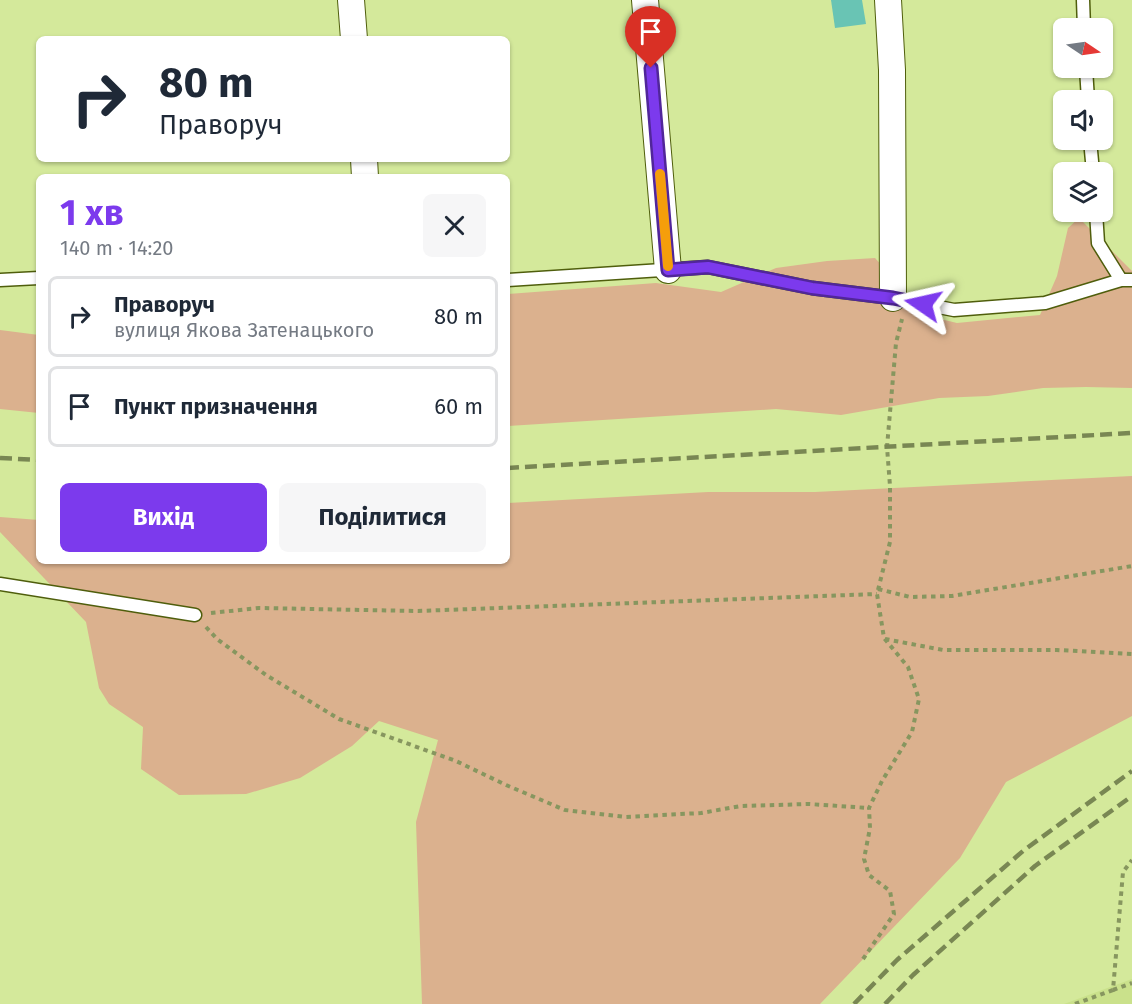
<!DOCTYPE html>
<html lang="uk">
<head>
<meta charset="utf-8">
<style>
	body { margin:0; font-family:"Fira Sans",sans-serif; background:#f6f6f7; color:#1f2937; height:100vh; display:flex; flex-direction:column; font-size:22px; white-space:nowrap }
	* { box-sizing:border-box; margin:0 }
	p { font-size:20px; color:#747a83 }
	.icon { flex:none; width:33px; height:33px; fill:none; stroke:currentColor; stroke-width:2; stroke-linecap:round; stroke-linejoin:round }
	.map { position:relative; flex:1; overflow:hidden }
	.side { position:absolute; left:36px; top:174px; width:474px; height:390px; display:flex; flex-direction:column; background:#fff; border-radius:9px; box-shadow:0 2px 4px #0004 }
	.side>* { flex:none }
	.hud { position:absolute; left:36px; top:36px; width:474px; height:126px; border-radius:9px; box-shadow:0 2px 4px #0004; background:#fff; color:#1f2937; overflow:hidden }
	.needle { width:39px; rotate:103deg }
	.controls { position:absolute; left:1053px; top:18px; display:grid; gap:12px }
	.controls a { display:grid; place-items:center; width:60px; height:60px; border-radius:9px; background:#fff; box-shadow:0 2px 4px #0004; font-size:30px }
	.pin { position:absolute; display:grid; place-items:center; width:51px; height:51px; color:#fff; margin:-62px -26px; border-radius:50% 50% 50% 0; rotate:-45deg; box-shadow:0 0 6px #0007 }
	.pin .icon { rotate:45deg }
	.me { position:absolute; width:66px; margin:-33px; rotate:281deg; stroke-linejoin:round; filter:drop-shadow(0 0 4px #0008) }
	.turn { display:flex; align-items:center; gap:21px; height:126px; padding:0 24px; font-size:27px }
	.turn .icon { width:78px; height:78px; stroke-width:2.5 }
	.turn b { display:block; font-size:42px; line-height:51px }
	.round { display:grid; place-items:center; flex:none; width:63px; height:63px; border-radius:9px; background:#f6f6f7 }
	.headline { display:flex; align-items:center; justify-content:space-between; height:102px; padding:0 24px }
	h1 { font-size:36px; font-weight:700; line-height:45px; color:#7c3aed }
	.primary-button { display:flex; gap:12px; margin-top:auto; padding:12px 24px }
	.primary-button a { flex:1; height:69px; border-radius:9px; background:#7c3aed; color:#fff; font-size:24px; font-weight:700; line-height:69px; text-align:center }
	.primary-button a+a { background:#f6f6f7; color:#1f2937 }
	ul { padding:0; list-style:none }
	li { display:flex; align-items:center; gap:18px; height:81px; margin:0 12px 9px; padding:0 12px; border:3px solid #e0e1e3; border-radius:9px }
	li div { flex:1 }
	li b { display:block; font-size:22px }
	li em { font-style:normal }
	.map>svg:first-child { display:block }
	.built { fill:#cae18b }
	.green { fill:#dbb18e }
	.building { fill:#69c4b4 }
	.lines { fill:none; stroke-linecap:round; stroke-linejoin:round }
	.service-casing { stroke:#4f5e0c; stroke-width:15 }
	.minor-casing { stroke:#4f5e0c; stroke-width:28 }
	.path { stroke:#87965f; stroke-width:4; stroke-dasharray:4.5 4.5; stroke-linecap:butt }
	.service { stroke:#fff; stroke-width:12 }
	.minor { stroke:#fff; stroke-width:26 }
	.rail { stroke:#798753; stroke-width:4.5; stroke-dasharray:12 6; stroke-linecap:butt }
	.route-casing { stroke:#51269a; stroke-width:15 }
	.route { stroke:#7c3aed; stroke-width:10 }
	.slow { stroke:#f59e0b; stroke-width:10 }
</style>
</head>
<body>
<div class="map">
<svg width="1132" height="1004" viewBox="0 0 1132 1004">
	<rect width="100%" height="100%" fill="#d4e99b"/>
	<path class="built" d="M1132,979V1004H1064Z"/>
	<g class="green">
		<path d="M1079,218L1132,271V388L1086,387L1043,388L988,396L939,398L841,415L776,409L507,426V294L656,283L721,292L776,268L827,261L875,258L928,316L957,323L1040,315L1057,276L1068,228Z"/>
		<path d="M0,330L39,335V413L0,409Z"/>
		<path d="M1132,476V716L1006,782L960,858L820,1004H422L416,822L438,740L379,721L352,746L300,778L246,794L179,795L141,769L143,727L109,704L99,688L86,622L0,532V517L39,520V561H507V503L708,492H815Z"/>
	</g>
	<path class="building" d="M831,0H862L866,24L835,28Z"/>
	<g class="lines">
		<defs>
			<g id="service">
				<path d="M1083,0L1084,28"/>
				<path d="M1086,68L1088,100"/>
				<path d="M1090,140L1093,172"/>
				<path d="M1096,212L1098,243L1121,280"/>
				<path d="M0,280L39,278"/>
				<path d="M507,280L708,267L812,288L893,298L954,310L1045,303L1121,280H1132"/>
				<path d="M0,584L195,615"/>
			</g>
			<g id="minor">
				<path d="M351,0L354,39"/>
				<path d="M645,0L668,270"/>
				<path d="M888,0L892,70L893,298"/>
				<path d="M364,159L365,177"/>
			</g>
		</defs>
		<use href="#service" class="service-casing"/>
		<use href="#minor" class="minor-casing"/>
		<g class="path">
			<path d="M878,589L910,597L952,596L1132,566"/>
			<path d="M211,613L259,608L418,611L877,594"/>
			<path d="M206,627L217,639L266,675L339,719L456,761L506,785L565,810L626,817L701,813L741,806L809,804L869,808"/>
			<path d="M885,639L943,650H1057L1132,654"/>
			<path d="M863,959L894,914L890,891L869,875L864,859L870,828L869,808L882,781L912,732L919,699L908,667L884,638L877,594L890,542V486L887,447L896,343L902,319"/>
			<path d="M1113,990L1132,983"/>
			<path d="M1075,1004L1113,990L1123,872L1132,860"/>
		</g>
		<use href="#service" class="service"/>
		<use href="#minor" class="minor"/>
		<g class="rail">
			<path d="M0,458L39,460"/>
			<path d="M507,468L1132,433"/>
			<path d="M854,1004L897,960L1023,851L1132,771"/>
			<path d="M885,1004L913,975L1035,866L1132,796"/>
		</g>
	</g>
	<g class="lines">
		<defs>
			<path id="route" d="M651,68L668,270L708,267L812,288L893,298L923,304"/>
		</defs>
		<use href="#route" class="route-casing"/>
		<use href="#route" class="route"/>
		<path class="slow" d="M660,174L668,266"/>
	</g>
</svg>
<div class="controls">
<a><svg class="needle" viewBox="-14 -14 28 28"><path d="M0-13l5 13h-10z" fill="#e53935"/><path d="M0 13l5-13h-10z" fill="#747a83"/></svg></a>
<a><svg class="icon" aria-label="sound" viewBox="0 0 24 24"><path d="M4 9h4l5-4v14l-5-4H4zM17 9q2 3 0 6"/></svg></a>
<a><svg class="icon" aria-label="layers" viewBox="0 0 24 24"><path d="M12 4l9 5-9 5-9-5zM3 14l9 5 9-5"/></svg></a>
</div>
<div class="pin" style="left:651px;top:68px;background:#d93025"><svg class="icon" aria-label="arrive" viewBox="0 0 24 24"><path d="M6 21V4h12l-3 4 3 4H6"/></svg></div>
<svg class="me" style="left:923px;top:304px" viewBox="-20 -20 40 40"><path d="M0-17L14 15 0 8-14 15z" fill="#7c3aed" stroke="#fff" stroke-width="4"/></svg>
<div class="hud">
<div class="turn"><svg class="icon" aria-label="right" viewBox="0 0 24 24"><path d="M7 20v-9h11M14 6l5 5-5 5"/></svg><div><b>80 m</b>Праворуч</div></div>
</div>
<section class="side">
<div class="headline"><div><h1>1 хв</h1><p>140 m · 14:20</p></div><a class="round"><svg class="icon" aria-label="close" viewBox="0 0 24 24"><path d="M6 6l12 12M18 6L6 18"/></svg></a></div>
<ul>
<li><svg class="icon" aria-label="right" viewBox="0 0 24 24"><path d="M7 20v-9h11M14 6l5 5-5 5"/></svg><div><b>Праворуч</b><p>вулиця Якова Затенацького</p></div><em>80 m</em></li>
<li><svg class="icon" aria-label="arrive" viewBox="0 0 24 24"><path d="M6 21V4h12l-3 4 3 4H6"/></svg><div><b>Пункт призначення</b></div><em>60 m</em></li>
</ul>
<div class="primary-button"><a>Вихід</a><a>Поділитися</a></div>
</section>
</div>
</body>
</html>
